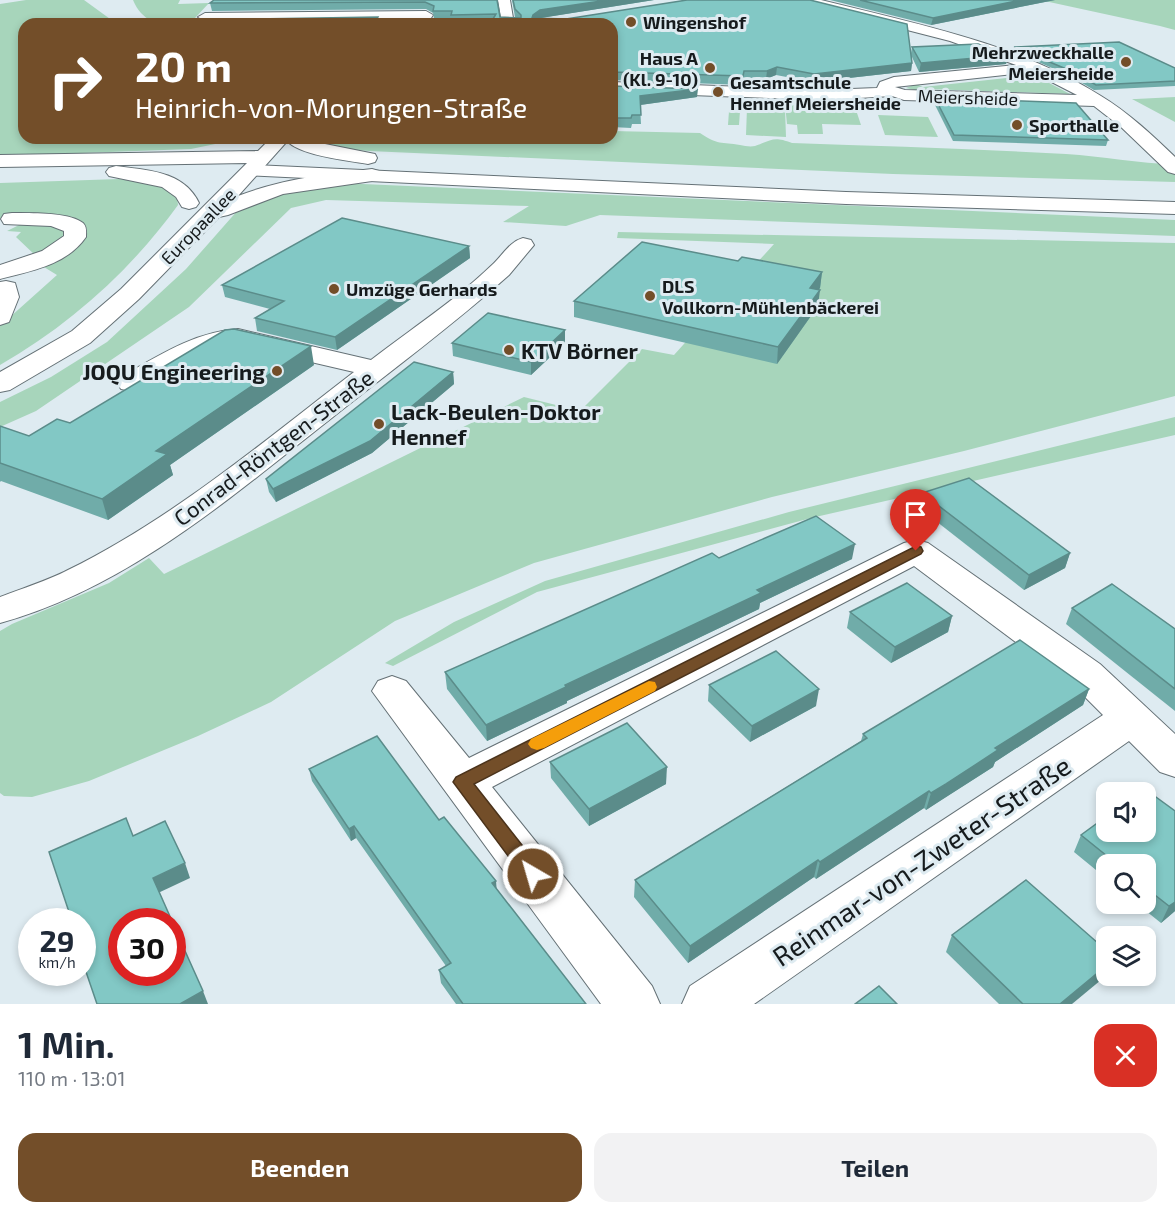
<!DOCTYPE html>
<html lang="de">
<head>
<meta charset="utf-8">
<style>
	body { margin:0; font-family:"Exo 2",sans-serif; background:#f2f2f3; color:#1f2937; height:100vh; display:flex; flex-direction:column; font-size:22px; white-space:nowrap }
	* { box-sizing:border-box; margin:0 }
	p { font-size:20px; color:#747a83 }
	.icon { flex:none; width:33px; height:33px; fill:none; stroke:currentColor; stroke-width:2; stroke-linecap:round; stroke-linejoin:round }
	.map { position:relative; height:1004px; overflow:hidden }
	.side { display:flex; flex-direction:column; background:#fff; flex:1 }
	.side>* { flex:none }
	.guide { position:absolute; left:18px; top:18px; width:600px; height:126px; border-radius:18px; box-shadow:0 3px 9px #0003; background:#734e29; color:#fff; overflow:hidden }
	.controls { position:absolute; left:1096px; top:782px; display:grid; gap:12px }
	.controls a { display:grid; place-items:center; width:60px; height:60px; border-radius:12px; background:#fff; box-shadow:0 3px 9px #0003; font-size:30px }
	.speed { position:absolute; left:18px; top:908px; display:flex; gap:12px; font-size:30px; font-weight:700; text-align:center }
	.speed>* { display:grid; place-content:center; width:78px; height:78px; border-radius:50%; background:#fff; box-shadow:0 3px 9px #0003; line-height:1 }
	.speed small { font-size:15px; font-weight:400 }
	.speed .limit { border:9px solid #d22; background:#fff; color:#111 }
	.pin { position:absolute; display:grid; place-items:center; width:51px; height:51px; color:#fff; margin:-62px -26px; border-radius:50% 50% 50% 0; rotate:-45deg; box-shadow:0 0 6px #0007 }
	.pin .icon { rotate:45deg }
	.me { position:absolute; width:66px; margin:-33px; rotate:322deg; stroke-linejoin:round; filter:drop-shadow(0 0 4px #0008) }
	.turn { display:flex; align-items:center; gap:21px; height:126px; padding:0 18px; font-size:27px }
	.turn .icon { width:78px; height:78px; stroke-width:2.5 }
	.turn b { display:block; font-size:42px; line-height:51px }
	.round { display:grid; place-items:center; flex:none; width:63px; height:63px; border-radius:18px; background:#f2f2f3 }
	.overview { display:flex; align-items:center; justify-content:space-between; height:102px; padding:0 18px }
	h1 { font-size:36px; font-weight:700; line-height:45px }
	.action { display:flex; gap:12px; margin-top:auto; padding:12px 18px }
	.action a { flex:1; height:69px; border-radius:18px; background:#734e29; color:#fff; font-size:24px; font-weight:700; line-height:69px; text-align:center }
	.action a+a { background:#f2f2f3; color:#1f2937 }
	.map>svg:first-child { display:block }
	.green { fill:#a7d5bb }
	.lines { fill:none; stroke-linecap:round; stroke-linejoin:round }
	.minor-casing { stroke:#657176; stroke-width:2 }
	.major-casing { stroke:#657176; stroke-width:2 }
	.highway-casing { stroke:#657176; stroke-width:2 }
	.minor { fill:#fff; fill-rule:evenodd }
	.major { fill:#fff; fill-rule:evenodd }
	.highway { fill:#fff; fill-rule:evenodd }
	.wall { fill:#70aca9 }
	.shaded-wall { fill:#5b8c8a }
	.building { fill:#82c8c5; stroke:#5b8c8a; stroke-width:1.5 }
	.route { fill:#734e29; stroke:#4b331b; stroke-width:1.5 }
	.slow { fill:#f59e0b }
	.poi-dot { fill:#734e29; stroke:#deebf1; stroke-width:2 }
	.labels { text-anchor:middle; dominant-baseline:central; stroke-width:6; stroke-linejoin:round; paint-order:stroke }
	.far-poi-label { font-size:18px; font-weight:bold; fill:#161b1d; stroke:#deebf1; text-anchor:start }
	.far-street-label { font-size:18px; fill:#161b1d; stroke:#deebf1 }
	.poi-label { font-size:22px; font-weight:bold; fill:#161b1d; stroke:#deebf1; text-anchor:start }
	.street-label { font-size:22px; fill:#161b1d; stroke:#deebf1 }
	.near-street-label { font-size:27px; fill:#161b1d; stroke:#deebf1 }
</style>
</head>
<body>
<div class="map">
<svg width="1175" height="1004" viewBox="0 0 1175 1004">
	<rect width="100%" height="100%" fill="#deebf1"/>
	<g class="green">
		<path d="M26,0H84L117,24H24V138H228L220,143L191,149L0,156V4Z"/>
		<path d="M133,0H180L178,4L209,3L195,18L213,24C181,24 147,34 133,0Z"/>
		<path d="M1040,0H1175V30L1160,26Z"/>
		<path d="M1034,75L1070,94L927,89L928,93L906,88L916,84L923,87Z"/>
		<path d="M730,97H741L739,125H728Z"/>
		<path d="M1175,97V122L1132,99H1136Z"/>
		<path d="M788,101H800V104L855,107L861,125L822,124L823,134H798L797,125L787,124L785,104Z"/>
		<path d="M747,108L785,109L786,137L746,135Z"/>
		<path d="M878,115L928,117L938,137L885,135Z"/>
		<path d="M612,131L700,133C717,145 722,142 740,145C745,146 750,147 755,146C772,140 773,136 792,143C883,146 974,149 1066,154C1102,156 1139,164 1175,164V182L893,174L369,151L323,147L302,138H612Z"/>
		<path d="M119,179L148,183L166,188L177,195L178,205C131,270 70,325 0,365V326L57,275L39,264C59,257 81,251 87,229C64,211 28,218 0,218V183Z"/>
		<path d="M340,183L1175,220V236L600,215L566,226L503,222L529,206L326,200L291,208L189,307L36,411L0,427V402L51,377L107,342L186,269L238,210L259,197Z"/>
		<path d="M21,224C37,224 54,222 67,233V241L36,256L16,237L21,232L7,231Z"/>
		<path d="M618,232L1175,243V396L964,451L772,497L534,563L395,621L271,702L198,736L89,781L32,797L4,796L0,793V631L12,624L109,583L149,558L164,574L524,397L580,411L642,349L674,355L774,244L617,238Z"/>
		<path d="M1175,417V435L811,518L537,592L393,666L385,663L454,622L545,581L789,512Z"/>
	</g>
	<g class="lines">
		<defs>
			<g id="minor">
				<path d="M498,0H510L513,18L520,24L502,23Z"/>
				<path d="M800,0H821C917,24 1017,43 1101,96C1129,113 1152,135 1175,157V174L1168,172L1121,127L1094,106L904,100L892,96L825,100L612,92V82L825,90L877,88L880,82L894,77L1016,65L950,41L802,3ZM1032,72L1077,95L905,90L895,87Z"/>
				<path d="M426,11L433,15L431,18L205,21L198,17L205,13Z"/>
				<path d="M12,213C29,213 70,212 83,223C87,227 86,232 86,237C67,265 31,271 0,279V265L42,251L64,236V231L51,226L4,224L1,219L4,214Z"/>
				<path d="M523,238L531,240L534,245L509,275C453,325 392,370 333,417C231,497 127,588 0,623V597C23,588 47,581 68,570C172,519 263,442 354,372L238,345C202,347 171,372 141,389L131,391L121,389L117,383L121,377C158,356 194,332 238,329L371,360C411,329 456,300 492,265C502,256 509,242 523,238Z"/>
				<path d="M6,281L15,283L19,297L9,322L0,325V282Z"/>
				<path d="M916,540L928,543L1100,664L1175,734V777L1160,772L1129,741L754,1004H682L690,986L1103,715L1072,684L914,566L492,787L652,986L660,1004H601L372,691L378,681L392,676L406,681L469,758L904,543Z"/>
			</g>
			<g id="major">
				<path d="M271,138H290L238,196C282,179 326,174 372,169L379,171L382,175L379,179L372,181L283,194L228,215L219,217L139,299L90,343L10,390L0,392V372L72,331L121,289L247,163L0,167V155L258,151Z"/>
				<path d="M116,166C147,170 184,171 199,203L196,207L189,209L182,207L176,197L162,187L109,176L106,172L109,168Z"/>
			</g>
			<g id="highway">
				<path d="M284,138H307L315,142L375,154L377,158L375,162L368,164C346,160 297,156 284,138Z"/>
				<path d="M252,165L846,192L1175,202V214L846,204L245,175L242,171L245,167Z"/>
			</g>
		</defs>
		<use href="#minor" class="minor-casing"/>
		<use href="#major" class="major-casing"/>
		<use href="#highway" class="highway-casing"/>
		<use href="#minor" class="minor"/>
		<use href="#major" class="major"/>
		<use href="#highway" class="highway"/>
	</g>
	<g class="wall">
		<path d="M214,0H497L500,17L516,18L515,17L512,0H654L540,18L566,19L687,0H810L907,24L911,53L912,47L978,44L1008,55L1006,64L919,72L912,57V63L911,71L813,82L776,75L766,79H743V85L612,80V24H490L491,22H452V18H434L433,13L426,9L212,11L210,3Z"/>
		<path d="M830,0H1055L931,25Z"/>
		<path d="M378,21L377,24L244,23Z"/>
		<path d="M1014,47L1175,68V86L1094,90L1070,76L1014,51Z"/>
		<path d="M612,85L697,97L640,105L641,124H632L631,128L612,127Z"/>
		<path d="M935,98L1108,140L1106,146L953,141L934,103Z"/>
		<path d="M469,246L470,258L337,350L257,331L255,318L270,309L225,297L222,285Z"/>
		<path d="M738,261L822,272L820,288L818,290V306L777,364L574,317V301Z"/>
		<path d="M565,330V343L531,375L453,356L452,343Z"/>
		<path d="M314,365L170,465L173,475L108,520L1,481L0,482V426L29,436Z"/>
		<path d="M453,372L454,384L372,453L276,502L269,492L266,479Z"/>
		<path d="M922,493L1070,553L1065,568L1024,590L918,507Z"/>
		<path d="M719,558L852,559L760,603L759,609L567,701V703L487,741L447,689L445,672Z"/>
		<path d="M1072,608L1175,629V711L1066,624Z"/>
		<path d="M850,612L952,616L948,632L891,663L847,628Z"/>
		<path d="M709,685L816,706L750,742L708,701Z"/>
		<path d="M1089,689L1083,705L995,762L993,767L941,800L926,810L924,808L816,879L814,877L688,963L634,897L635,880L861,741L863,734Z"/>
		<path d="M550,762L666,784L589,826L551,778Z"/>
		<path d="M309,769L439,820L496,889L586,1004H456L441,983L439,970L446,966L356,838L351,841L312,781Z"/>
		<path d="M1175,811V911L1161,923L1136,903H1146V864H1107V879L1074,852L1081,835Z"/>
		<path d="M952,935L1072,1004H999L946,952Z"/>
	</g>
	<g class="shaded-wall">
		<path d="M608,0H654L541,18L532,24L533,15L540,10Z"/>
		<path d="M1021,0H1055L931,25L933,18Z"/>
		<path d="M1008,55L1006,64L919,72L921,63Z"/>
		<path d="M912,63L911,71L813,82L814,74Z"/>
		<path d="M777,67L776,75L766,79L767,71Z"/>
		<path d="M698,89L697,97L640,105V96Z"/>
		<path d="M469,246L470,258L337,350L335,337Z"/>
		<path d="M822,272L820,288L808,304L810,288Z"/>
		<path d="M820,290L818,306L777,364L778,347Z"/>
		<path d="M565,330V343L531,375V362Z"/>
		<path d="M311,346L314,365L170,465L173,475L108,520L102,499L156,451Z"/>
		<path d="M453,372L454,384L372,453L276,502L273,489Z"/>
		<path d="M855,544L852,559L760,603L759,609L567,701V703L487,741L486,725L757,590Z"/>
		<path d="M1070,553L1065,568L1024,590L1029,575Z"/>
		<path d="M952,616L948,632L891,663L895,647Z"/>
		<path d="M819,689L816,706L750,742L752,726Z"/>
		<path d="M1089,689L1083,705L995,762L993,767L926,810L931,793L995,748Z"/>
		<path d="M667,767L666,784L589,826V809Z"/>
		<path d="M929,791L924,808L816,879L820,862Z"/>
		<path d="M354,826L356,838L351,841L349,829Z"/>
		<path d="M818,860L814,877L688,963L690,946Z"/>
		<path d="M185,863L190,878L158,893L153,878Z"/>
		<path d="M496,881L497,893L492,883Z"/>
		<path d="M1175,902V911L1161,923L1169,906Z"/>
		<path d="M1107,965V975L1072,1004H1060Z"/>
		<path d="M203,991L208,1004H180Z"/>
	</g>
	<g class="building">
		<path d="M214,0H497L500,17L521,18V15L515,9L513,0H608L540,10L533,15L532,18L566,19L687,0H810L907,24L912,63L814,74L777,67L767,71H744L743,76L612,72V24H490L496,14L451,15L452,11H433L434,6L425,2L210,3Z"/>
		<path d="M860,0H1021L933,18Z"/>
		<path d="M378,17L376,21L244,23L247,19Z"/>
		<path d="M1119,42L1175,68V81L1096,85L1071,71L1014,47Z"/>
		<path d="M978,44L1008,55L921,63L912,47Z"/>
		<path d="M612,85V86L698,89L640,96L641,115H632L631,118H612Z"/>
		<path d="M935,98L1076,103L1108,140L954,135Z"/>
		<path d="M342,218L469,246L335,337L255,318L284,301L222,285Z"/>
		<path d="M642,242L738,261L742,257L822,272L810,288L820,290L778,347L574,301Z"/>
		<path d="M488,313L565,330L531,362L452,343Z"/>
		<path d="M234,329L311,346L156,451L167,454L102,499L0,463V426L29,436L57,419L70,423L225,330Z"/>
		<path d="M414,362L453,372L370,441L273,489L266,479Z"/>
		<path d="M969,478L1070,553L1029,575L922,493Z"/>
		<path d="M816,516L855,544L757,590L761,593L565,685L566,687L486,725L445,672L712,553L719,558Z"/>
		<path d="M907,583L952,616L895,647L850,612Z"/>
		<path d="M1112,584L1175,629V689L1072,608Z"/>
		<path d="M1020,640L1089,689L995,748L998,750L946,784L931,793L929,791L820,862L818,860L690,946L635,880L867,738L863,734Z"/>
		<path d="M776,651L819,689L752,726L709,685Z"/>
		<path d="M627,723L667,767L589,809L550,762Z"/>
		<path d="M377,736L439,820L444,817L496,881L492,883L586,1004H463L439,970L451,963L354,826L349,829L309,769Z"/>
		<path d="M1145,789L1175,811V902L1169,906L1146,888V864H1117L1081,835L1107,816V831H1146V792H1140Z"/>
		<path d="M126,818L133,836L165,821L185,863L153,878L172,921H122V972H172V922L203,991L180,1004H97L83,963L86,961L82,951V921H72L49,852Z"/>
		<path d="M1026,880L1107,951V965L1060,1004H1023L952,935Z"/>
		<path d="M879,986L897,1004H855Z"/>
	</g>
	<path class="route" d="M916,546L921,547L923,551L921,554L474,784L540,868L543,874L540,880L533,883L526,880L453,782L456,777Z"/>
	<path class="slow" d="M649,681L655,682L657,687L655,691L544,748L537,750L531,748L528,744L531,739Z"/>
	<g class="poi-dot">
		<circle cx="631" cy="22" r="6"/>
		<circle cx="1126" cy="62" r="6"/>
		<circle cx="710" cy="68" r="6"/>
		<circle cx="718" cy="92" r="6"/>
		<circle cx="1017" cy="125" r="6"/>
		<circle cx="334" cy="289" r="6"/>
		<circle cx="650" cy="296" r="6"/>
		<circle cx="509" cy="350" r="6"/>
		<circle cx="277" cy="371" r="6"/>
		<circle cx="379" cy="424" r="6"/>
	</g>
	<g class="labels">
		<g class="far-poi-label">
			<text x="643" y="22">Wingenshof</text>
			<text x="1114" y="52" text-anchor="end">Mehrzweckhalle<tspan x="1114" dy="21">Meiersheide</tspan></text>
			<text x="698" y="58" text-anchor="end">Haus A<tspan x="698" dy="21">(Kl. 9-10)</tspan></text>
			<text x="730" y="82">Gesamtschule<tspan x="730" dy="21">Hennef Meiersheide</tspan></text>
			<text x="1029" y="125">Sporthalle</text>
			<text x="662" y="286">DLS<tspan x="662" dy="21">Vollkorn-Mühlenbäckerei</tspan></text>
			<text x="346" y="289">Umzüge Gerhards</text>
		</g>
		<g class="far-street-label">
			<text transform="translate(968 97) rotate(2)">Meiersheide</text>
			<text transform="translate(198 226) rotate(-46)">Europaallee</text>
		</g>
		<g class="poi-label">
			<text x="521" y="350">KTV Börner</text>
			<text x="265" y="371" text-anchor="end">JOQU Engineering</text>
			<text x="391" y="411">Lack-Beulen-Doktor<tspan x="391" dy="25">Hennef</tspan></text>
		</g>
		<g class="street-label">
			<text transform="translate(273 447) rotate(-37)">Conrad-Röntgen-Straße</text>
		</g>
		<g class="near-street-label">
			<text transform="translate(921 860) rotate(-34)">Reinmar-von-Zweter-Straße</text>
		</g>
	</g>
</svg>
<div class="controls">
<a><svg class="icon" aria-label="sound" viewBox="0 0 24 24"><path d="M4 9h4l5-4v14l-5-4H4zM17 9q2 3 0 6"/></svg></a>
<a><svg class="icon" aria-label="search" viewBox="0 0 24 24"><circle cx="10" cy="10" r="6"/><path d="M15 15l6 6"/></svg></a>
<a><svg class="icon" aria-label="layers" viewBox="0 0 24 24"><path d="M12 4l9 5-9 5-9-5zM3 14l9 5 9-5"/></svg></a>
</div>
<div class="speed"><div>29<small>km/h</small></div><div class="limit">30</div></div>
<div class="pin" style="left:916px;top:551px;background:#d93025"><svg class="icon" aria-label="arrive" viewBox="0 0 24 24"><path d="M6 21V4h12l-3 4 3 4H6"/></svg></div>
<svg class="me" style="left:533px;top:874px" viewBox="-20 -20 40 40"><circle r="17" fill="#734e29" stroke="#fff" stroke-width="3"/><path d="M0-11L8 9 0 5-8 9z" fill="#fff"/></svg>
<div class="guide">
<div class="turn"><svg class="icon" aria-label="right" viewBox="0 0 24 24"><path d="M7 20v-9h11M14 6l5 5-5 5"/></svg><div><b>20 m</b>Heinrich-von-Morungen-Straße</div></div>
</div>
</div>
<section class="side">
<div class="overview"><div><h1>1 Min.</h1><p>110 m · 13:01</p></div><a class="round" style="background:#d93025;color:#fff"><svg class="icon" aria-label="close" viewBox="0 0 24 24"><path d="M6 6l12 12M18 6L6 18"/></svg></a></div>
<div class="action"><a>Beenden</a><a>Teilen</a></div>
</section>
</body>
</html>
